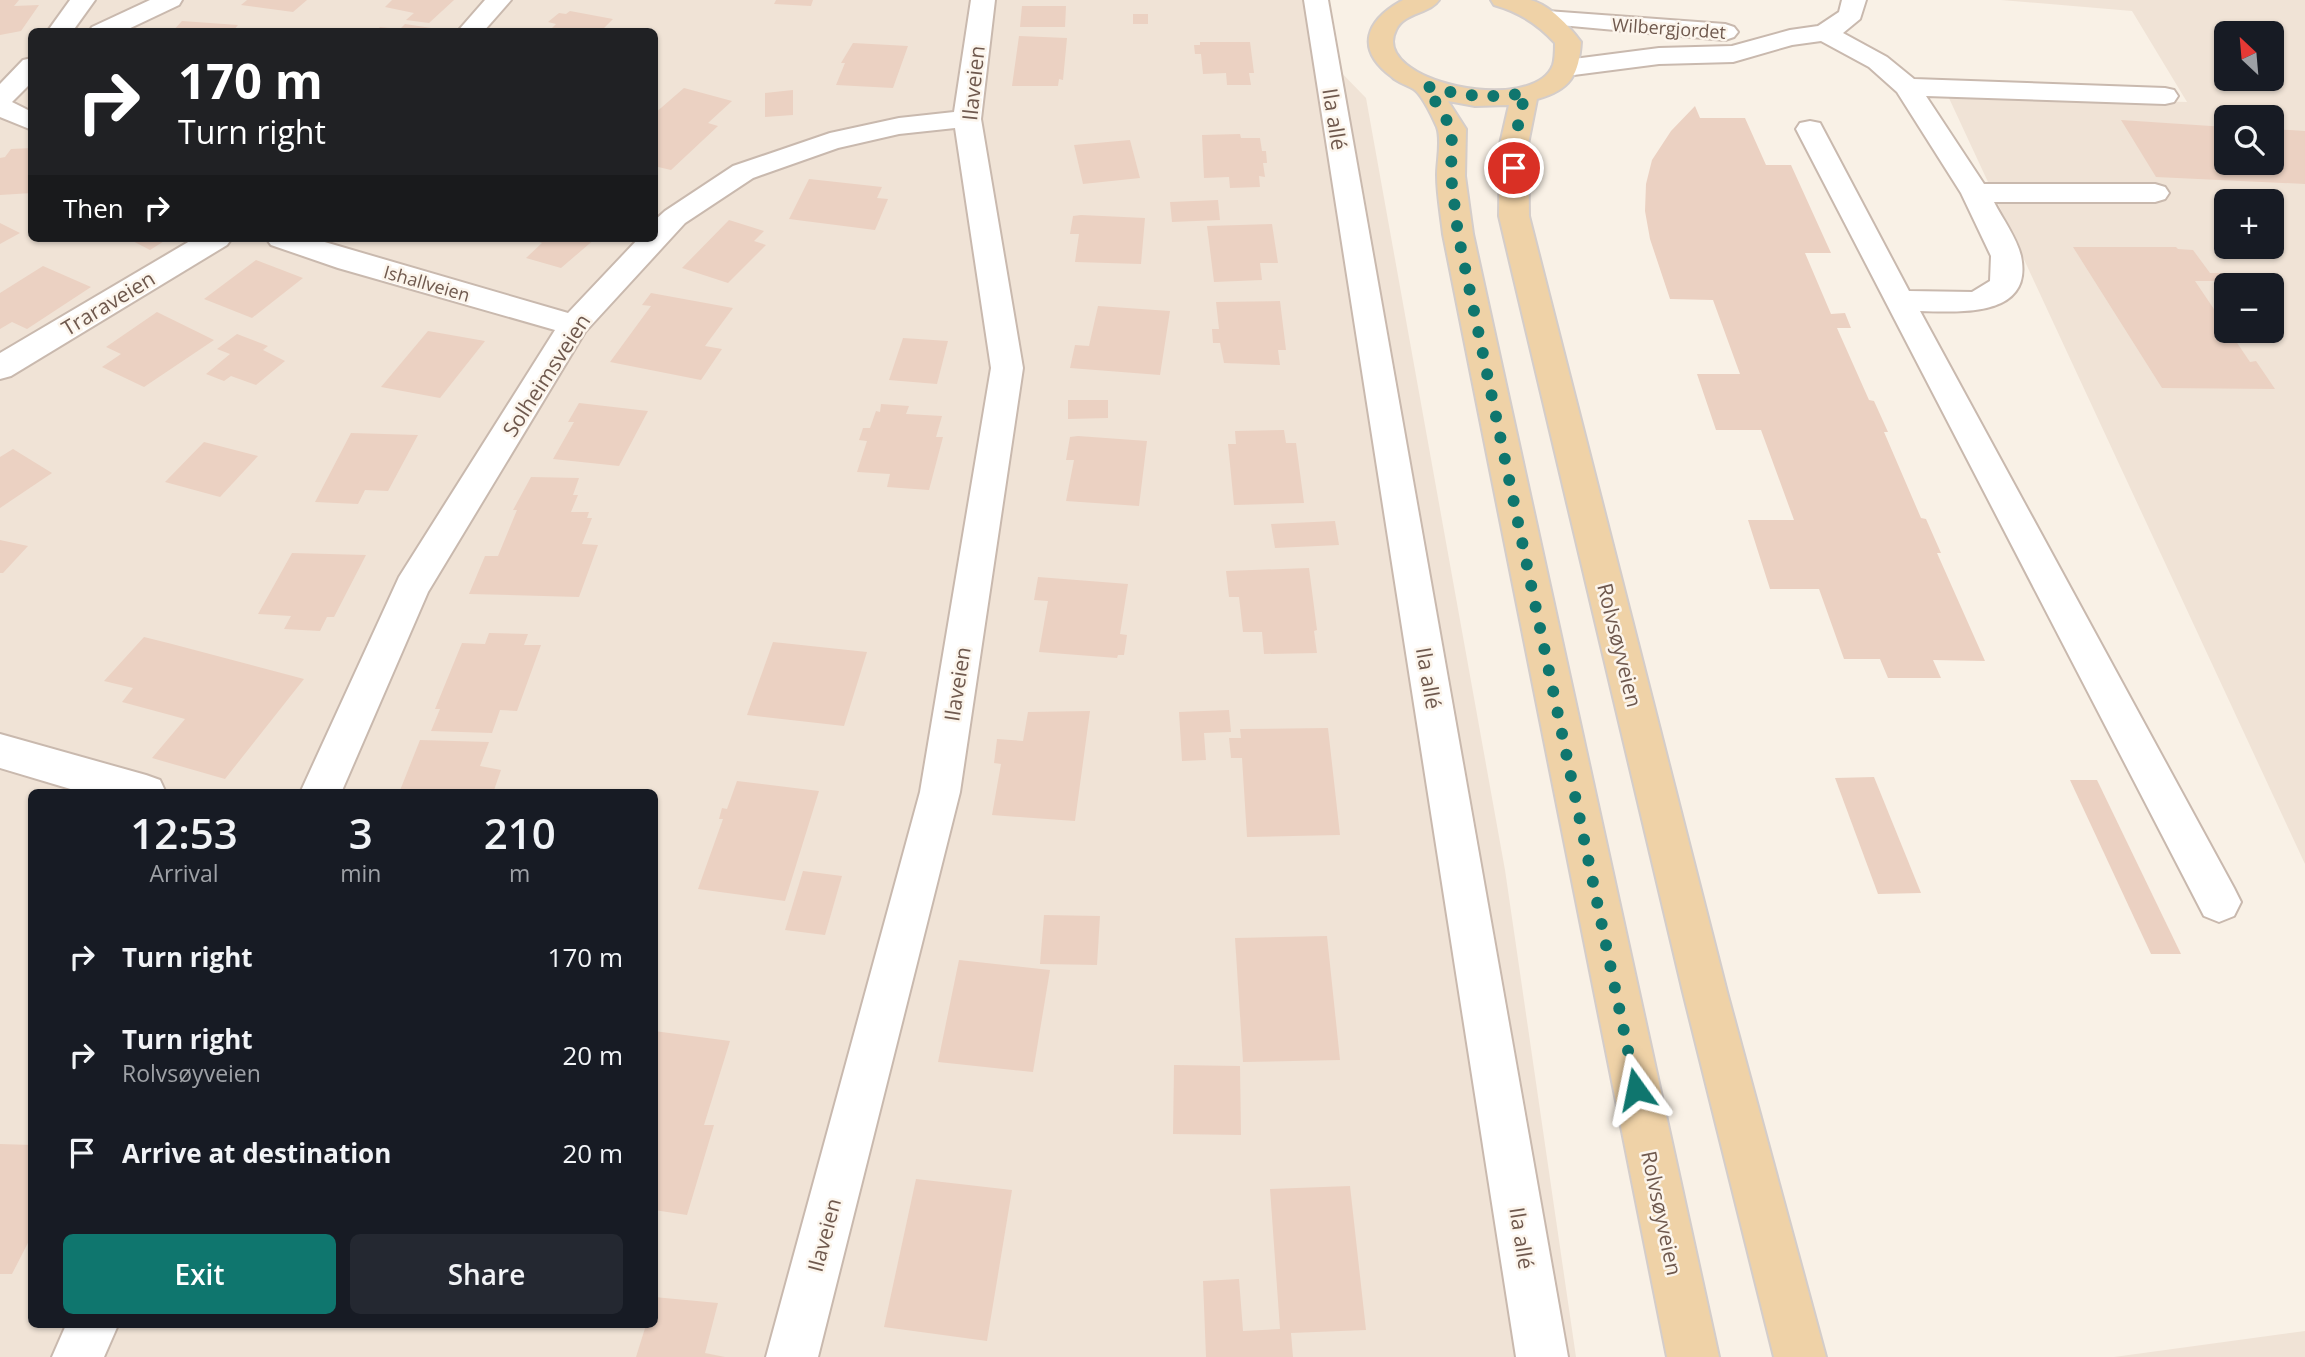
<!DOCTYPE html>
<html lang="en">
<head>
<meta charset="utf-8">
<style>
	body { margin:0; font-family:"Open Sans",sans-serif; background:#242831; color:#f1f3f6; height:100vh; display:flex; flex-direction:column; font-size:26px; white-space:nowrap }
	* { box-sizing:border-box; margin:0 }
	p { font-size:23px; color:#9ea1a6 }
	.icon { flex:none; width:38px; height:38px; fill:none; stroke:currentColor; stroke-width:2; stroke-linecap:round; stroke-linejoin:round }
	.map { position:relative; flex:1; overflow:hidden }
	.drawer { position:absolute; left:28px; top:789px; width:630px; height:539px; display:flex; flex-direction:column; background:#171b24; border-radius:10px; box-shadow:0 2px 5px #0004 }
	.drawer>* { flex:none }
	.top-card { position:absolute; left:28px; top:28px; width:630px; height:214px; border-radius:10px; box-shadow:0 2px 5px #0004; background:#202124; color:#fff; overflow:hidden }
	.needle { width:46px; rotate:334deg }
	.fabs { position:absolute; left:2214px; top:21px; display:grid; gap:14px }
	.fabs a { display:grid; place-items:center; width:70px; height:70px; border-radius:10px; background:#171b24; box-shadow:0 2px 5px #0004; font-size:35px }
	.pin { position:absolute; display:grid; place-items:center; width:60px; height:60px; color:#fff; margin:-30px; border:4px solid #fff; border-radius:50%; box-shadow:0 2px 7px #0007 }
	.me { position:absolute; width:77px; margin:-38px; rotate:348deg; stroke-linejoin:round; filter:drop-shadow(0 0 5px #0008) }
	.turn { display:flex; align-items:center; gap:24px; height:147px; padding:0 35px; font-size:32px }
	.turn .icon { width:91px; height:91px; stroke-width:2.5 }
	.turn b { display:block; font-size:49px; line-height:60px }
	.then { display:flex; align-items:center; height:66px; padding:0 35px; background:#0003; gap:14px; font-size:26px }
	.eta { display:flex; justify-content:space-evenly; align-items:center; height:119px; text-align:center }
	.eta b { font-size:42px; font-weight:600; line-height:49px }
	.action { display:flex; gap:14px; margin-top:auto; padding:14px 35px }
	.action a { flex:1; height:80px; border-radius:10px; background:#0f766e; color:#fff; font-size:28px; font-weight:600; line-height:80px; text-align:center }
	.action a+a { background:#242831; color:#f1f3f6 }
	ul { padding:0; list-style:none }
	li { display:flex; align-items:center; gap:21px; height:98px; padding:0 35px }
	li div { flex:1 }
	li b { display:block; font-size:26px }
	li em { font-style:normal }
	.map>svg:first-child { display:block }
	.residential { fill:#f0e3d6; fill-rule:evenodd }
	.building { fill:#ebd1c2 }
	.lines { fill:none; stroke-linecap:round; stroke-linejoin:round }
	.minor-casing { stroke:#c9b9ae; stroke-width:4 }
	.major-casing { stroke:#d4cdca; stroke-width:4 }
	.minor { fill:#fff; fill-rule:evenodd }
	.major { fill:#efd2a7; fill-rule:evenodd }
	.route { stroke:#0f766e; stroke-width:12; stroke-dasharray:0 21.6 }
	.labels { text-anchor:middle; dominant-baseline:central; stroke-width:5; stroke-linejoin:round; paint-order:stroke }
	.far-street-label { font-size:18px; fill:#6f594e; stroke:#fcf5ec }
	.street-label { font-size:21px; fill:#6f594e; stroke:#fcf5ec }
</style>
</head>
<body>
<div class="map">
<svg width="2305" height="1357" viewBox="0 0 2305 1357">
	<rect width="100%" height="100%" fill="#f9f1e6"/>
	<g class="residential">
		<path d="M0,0H1317L1329,60L1366,98L1505,870L1576,1357H0ZM32,32H654V238H32ZM32,793H654V1325H32Z"/>
		<path d="M2001,0H2305V864L1948,96L2187,102L2132,11ZM2226,33H2272V79H2226ZM2226,117H2272V163H2226ZM2226,201H2272V247H2226ZM2226,285H2272V331H2226Z"/>
		<path d="M2305,1331V1357H2114Z"/>
	</g>
	<g class="building">
		<path d="M0,0H19L14,6L39,5L21,31L0,35Z"/>
		<path d="M247,0H307L293,12L241,5Z"/>
		<path d="M392,0H454L429,23L406,20L414,13L385,7Z"/>
		<path d="M776,0H813L811,6L774,4Z"/>
		<path d="M1022,6H1066L1065,27H1020Z"/>
		<path d="M570,11L613,19L600,32H548L556,24L548,22L559,13L566,14Z"/>
		<rect x="1133" y="14" width="15" height="10"/>
		<path d="M182,21L238,25L232,32H172Z"/>
		<path d="M405,24L438,29L436,32H375L380,27L400,29Z"/>
		<path d="M1019,36L1067,38L1063,80L1059,79L1058,86H1012Z"/>
		<path d="M1200,42H1250L1254,73H1249L1251,85H1227L1226,73L1203,74L1201,54H1195L1194,45H1200Z"/>
		<path d="M853,43L908,46L893,88L836,85L845,63H841Z"/>
		<path d="M684,88L732,101L708,123L718,126L671,170L654,166V114Z"/>
		<path d="M793,90V115L765,117V93Z"/>
		<path d="M1695,106L1700,118H1745L1766,165H1791L1831,253H1805L1831,314L1845,313L1851,328H1837L1869,400L1874,401L1888,432H1884L1921,518L1926,519L1941,553H1937L1985,661L1933,660L1941,678H1888L1880,659H1844L1819,589H1770L1748,520H1794L1761,430H1716L1697,374H1740L1713,300L1670,299L1650,239L1645,211L1646,184L1652,160L1671,131Z"/>
		<path d="M2121,120L2226,127V163H2272V129L2305,131V184L2156,177Z"/>
		<path d="M1240,134L1241,138H1260L1262,151H1266L1267,163H1263L1265,177L1259,176L1260,187L1230,188L1229,177L1204,178L1202,135Z"/>
		<path d="M1130,140L1140,178L1083,184L1074,145Z"/>
		<path d="M32,148V193L0,195V158L5,157L11,149Z"/>
		<path d="M809,179L882,187L877,198L888,199L875,230L789,219Z"/>
		<path d="M1218,200L1220,220L1172,222L1170,202Z"/>
		<path d="M1081,215L1145,218L1141,264L1075,262L1079,234H1070L1073,216Z"/>
		<path d="M729,220L764,231L754,241L766,245L728,283L682,268Z"/>
		<path d="M0,223L20,233L0,244Z"/>
		<path d="M1272,224L1278,263H1260L1262,280L1214,282L1207,226Z"/>
		<path d="M127,238H169L150,250Z"/>
		<path d="M527,238H596L561,268L526,258L542,243Z"/>
		<path d="M2073,247H2176L2178,249L2193,250L2210,273H2223L2229,281H2195L2226,327V331H2229L2250,362L2256,361L2275,389L2162,388Z"/>
		<path d="M256,260L303,278L252,318L204,299Z"/>
		<path d="M43,266L91,287L27,329L12,322L0,329V293Z"/>
		<path d="M651,293L733,308L705,346L722,349L701,380L610,362L651,306L642,305Z"/>
		<path d="M1280,301L1286,350H1278L1280,365L1224,363L1220,343H1213L1212,329H1219L1216,302Z"/>
		<path d="M1098,306L1170,311L1160,375L1070,368L1075,345L1089,346Z"/>
		<path d="M157,312L214,340L144,387L102,367L121,354L106,347Z"/>
		<path d="M428,331L485,341L440,398L381,387Z"/>
		<path d="M237,334L268,346L263,350L285,361L256,385L231,376L224,381L206,374L230,354L217,349Z"/>
		<path d="M903,338L948,341L937,384L889,380Z"/>
		<path d="M1068,400H1108V418L1068,419Z"/>
		<path d="M579,403L648,411L619,466L553,459L574,422H568Z"/>
		<path d="M881,404L909,406L906,414L942,416L936,437H943L929,490L887,487L890,474L857,472L867,441L859,440L863,428H870L876,411L880,412Z"/>
		<path d="M1284,430L1286,443H1296L1304,503L1234,505L1228,444H1236L1235,431Z"/>
		<path d="M351,433L418,435L388,491L365,490L358,504L315,502Z"/>
		<path d="M1078,436L1147,441L1139,506L1066,501L1074,460H1066L1070,437Z"/>
		<path d="M204,442L258,456L220,497L165,482Z"/>
		<path d="M13,449L52,473L0,508V457Z"/>
		<path d="M531,477L579,478L573,495H578L571,512H589L587,518H592L582,544L598,545L579,597L469,594L485,556H498L517,510H513Z"/>
		<path d="M1335,521L1339,545L1275,548L1271,524Z"/>
		<path d="M0,540L28,546L3,573H0Z"/>
		<path d="M292,553L366,555L334,617H327L320,631L284,629L291,616L258,614Z"/>
		<path d="M1309,568L1317,630L1314,631L1317,653L1264,654L1262,632H1243L1239,597H1229L1226,571Z"/>
		<path d="M1038,577L1128,584L1120,634L1127,635L1124,655H1118L1117,658L1039,652L1048,601L1034,600Z"/>
		<path d="M489,633L528,634L524,645H541L517,711L500,710L492,733L431,731L440,709H435L462,643L485,644Z"/>
		<path d="M144,637L172,644L304,679L225,779L152,758L185,719L122,702L133,688L104,681Z"/>
		<path d="M773,642L867,652L844,726L747,715Z"/>
		<path d="M1229,710L1231,732L1204,733L1206,760L1182,761L1179,712Z"/>
		<path d="M1090,711L1075,821L992,815L1001,764L994,763L997,739L1023,741L1028,712Z"/>
		<path d="M1328,728L1340,835L1247,837L1242,758H1231L1229,738H1241L1240,729Z"/>
		<path d="M420,740L489,742L480,766L501,770L493,793H399Z"/>
		<path d="M1874,777L1921,893L1878,894L1835,778Z"/>
		<path d="M2070,780H2097L2181,954H2151Z"/>
		<path d="M737,781L819,791L785,901L698,889L723,819H719L722,808L727,809Z"/>
		<path d="M803,871L842,876L825,935L785,930Z"/>
		<path d="M1044,915L1100,916L1097,965L1040,964Z"/>
		<path d="M1327,936L1340,1060L1243,1062L1235,938Z"/>
		<path d="M959,960L1050,970L1033,1072L938,1062Z"/>
		<path d="M654,1031L730,1041L704,1125H714L687,1215L654,1210Z"/>
		<path d="M1174,1065L1240,1066L1241,1135L1173,1134Z"/>
		<path d="M0,1144L32,1145V1235L12,1274H0Z"/>
		<path d="M916,1179L1012,1190L987,1341L884,1327Z"/>
		<path d="M1350,1186L1366,1330L1291,1333L1293,1357H1206L1203,1281L1239,1279L1243,1331L1280,1329L1270,1189Z"/>
		<path d="M654,1297L718,1303L705,1353L725,1357H636L646,1325H654Z"/>
	</g>
	<g class="lines">
		<defs>
			<g id="minor">
				<path d="M70,0H95L72,32H47Z"/>
				<path d="M150,0H182L179,5L122,32H89L92,27Z"/>
				<path d="M485,0H511L483,32H457Z"/>
				<path d="M971,0H995L981,119L1023,368L960,792L818,1357H766L920,792L991,368L955,128L899,134L838,148L753,178L685,223L585,332L428,592L341,793H300L399,577L555,330L338,268L271,245L266,238H311L568,313L639,238H654V221L665,211L733,166L830,133L899,118L954,112Z"/>
				<path d="M1304,0H1328L1568,1357H1516Z"/>
				<path d="M1842,0H1866L1860,19L1843,33L1887,57L1914,79L2165,88L2174,90L2178,96L2174,102L2165,104L1926,96L1984,184H2155L2165,187L2169,193L2165,199L2155,202H1994C2002,218 2017,238 2021,256C2034,318 1959,312 1920,311L2234,888L2241,902L2234,916L2219,922L2204,916L1796,129L1800,123L1810,121L1820,123L1909,291L1972,292L1990,281L1991,256L1961,193L1897,92L1869,67L1821,41L1792,45L1733,62L1659,64L1566,76L1557,74L1553,68L1557,62L1566,60L1659,48L1732,46L1790,30L1818,26L1839,12Z"/>
				<path d="M1547,11L1725,24L1734,27L1738,32L1734,37L1725,40L1538,23L1535,18L1538,13Z"/>
				<path d="M32,58V82L12,102L32,112V130L0,117V84L23,60Z"/>
				<path d="M195,238H232L227,245L11,376L0,379V353Z"/>
				<path d="M0,734L146,775L160,780L166,793H84L0,768Z"/>
				<path d="M66,1325H118L104,1357H52Z"/>
			</g>
			<path id="major" d="M1403,0H1439C1430,14 1404,12 1396,30C1369,82 1534,116 1553,65C1555,59 1555,49 1555,43C1538,24 1519,12 1494,5L1491,0C1503,0 1518,0 1530,0C1550,5 1569,26 1581,42C1579,74 1571,90 1537,99L1528,144L1529,216L1727,992L1826,1357H1774L1683,992L1499,216L1500,144L1509,105L1475,106L1448,101L1466,129L1465,176L1473,234L1719,1357H1667L1443,234C1441,215 1437,195 1437,175C1437,161 1442,140 1437,127C1433,118 1423,97 1415,90C1408,85 1398,83 1392,77C1354,49 1366,20 1403,0Z"/>
		</defs>
		<use href="#minor" class="minor-casing"/>
		<use href="#major" class="major-casing"/>
		<use href="#minor" class="minor"/>
		<use href="#major" class="major"/>
	</g>
	<g class="lines">
		<path class="route" d="M1514,168V144L1525,93C1490,99 1460,96 1426,86L1452,129L1451,176L1458,234L1636,1089"/>
	</g>
	<g class="labels">
		<g class="far-street-label">
			<text transform="translate(1669 28) rotate(4)">Wilbergjordet</text>
			<text transform="translate(427 283) rotate(16)">Ishallveien</text>
		</g>
		<g class="street-label">
			<text transform="translate(973 83) rotate(-84)">Ilaveien</text>
			<text transform="translate(1335 119) rotate(81)">Ila allé</text>
			<text transform="translate(108 303) rotate(-31)">Traraveien</text>
			<text transform="translate(546 375) rotate(-57)">Solheimsveien</text>
			<text transform="translate(1620 645) rotate(76)">Rolvsøyveien</text>
			<text transform="translate(1429 678) rotate(80)">Ila allé</text>
			<text transform="translate(957 684) rotate(-81)">Ilaveien</text>
			<text transform="translate(1662 1213) rotate(78)">Rolvsøyveien</text>
			<text transform="translate(824 1235) rotate(-75)">Ilaveien</text>
			<text transform="translate(1522 1238) rotate(81)">Ila allé</text>
		</g>
	</g>
</svg>
<div class="fabs">
<a><svg class="needle" viewBox="-14 -14 28 28"><path d="M0-13l5 13h-10z" fill="#e53935"/><path d="M0 13l5-13h-10z" fill="#9ea1a6"/></svg></a>
<a><svg class="icon" aria-label="search" viewBox="0 0 24 24"><circle cx="10" cy="10" r="6"/><path d="M15 15l6 6"/></svg></a>
<a>+</a>
<a>−</a>
</div>
<div class="pin" style="left:1514px;top:168px;background:#d93025"><svg class="icon" aria-label="arrive" viewBox="0 0 24 24"><path d="M6 21V4h12l-3 4 3 4H6"/></svg></div>
<svg class="me" style="left:1636px;top:1089px" viewBox="-20 -20 40 40"><path d="M0-17L14 15 0 8-14 15z" fill="#0f766e" stroke="#fff" stroke-width="4"/></svg>
<div class="top-card">
<div class="turn"><svg class="icon" aria-label="right" viewBox="0 0 24 24"><path d="M7 20v-9h11M14 6l5 5-5 5"/></svg><div><b>170 m</b>Turn right</div></div>
<div class="then">Then<svg class="icon" aria-label="right" viewBox="0 0 24 24"><path d="M7 20v-9h11M14 6l5 5-5 5"/></svg></div>
</div>
<section class="drawer">
<div class="eta">
<div><b>12:53</b><p>Arrival</p></div>
<div><b>3</b><p>min</p></div>
<div><b>210</b><p>m</p></div>
</div>
<ul>
<li><svg class="icon" aria-label="right" viewBox="0 0 24 24"><path d="M7 20v-9h11M14 6l5 5-5 5"/></svg><div><b>Turn right</b></div><em>170 m</em></li>
<li><svg class="icon" aria-label="right" viewBox="0 0 24 24"><path d="M7 20v-9h11M14 6l5 5-5 5"/></svg><div><b>Turn right</b><p>Rolvsøyveien</p></div><em>20 m</em></li>
<li><svg class="icon" aria-label="arrive" viewBox="0 0 24 24"><path d="M6 21V4h12l-3 4 3 4H6"/></svg><div><b>Arrive at destination</b></div><em>20 m</em></li>
</ul>
<div class="action"><a>Exit</a><a>Share</a></div>
</section>
</div>
</body>
</html>
